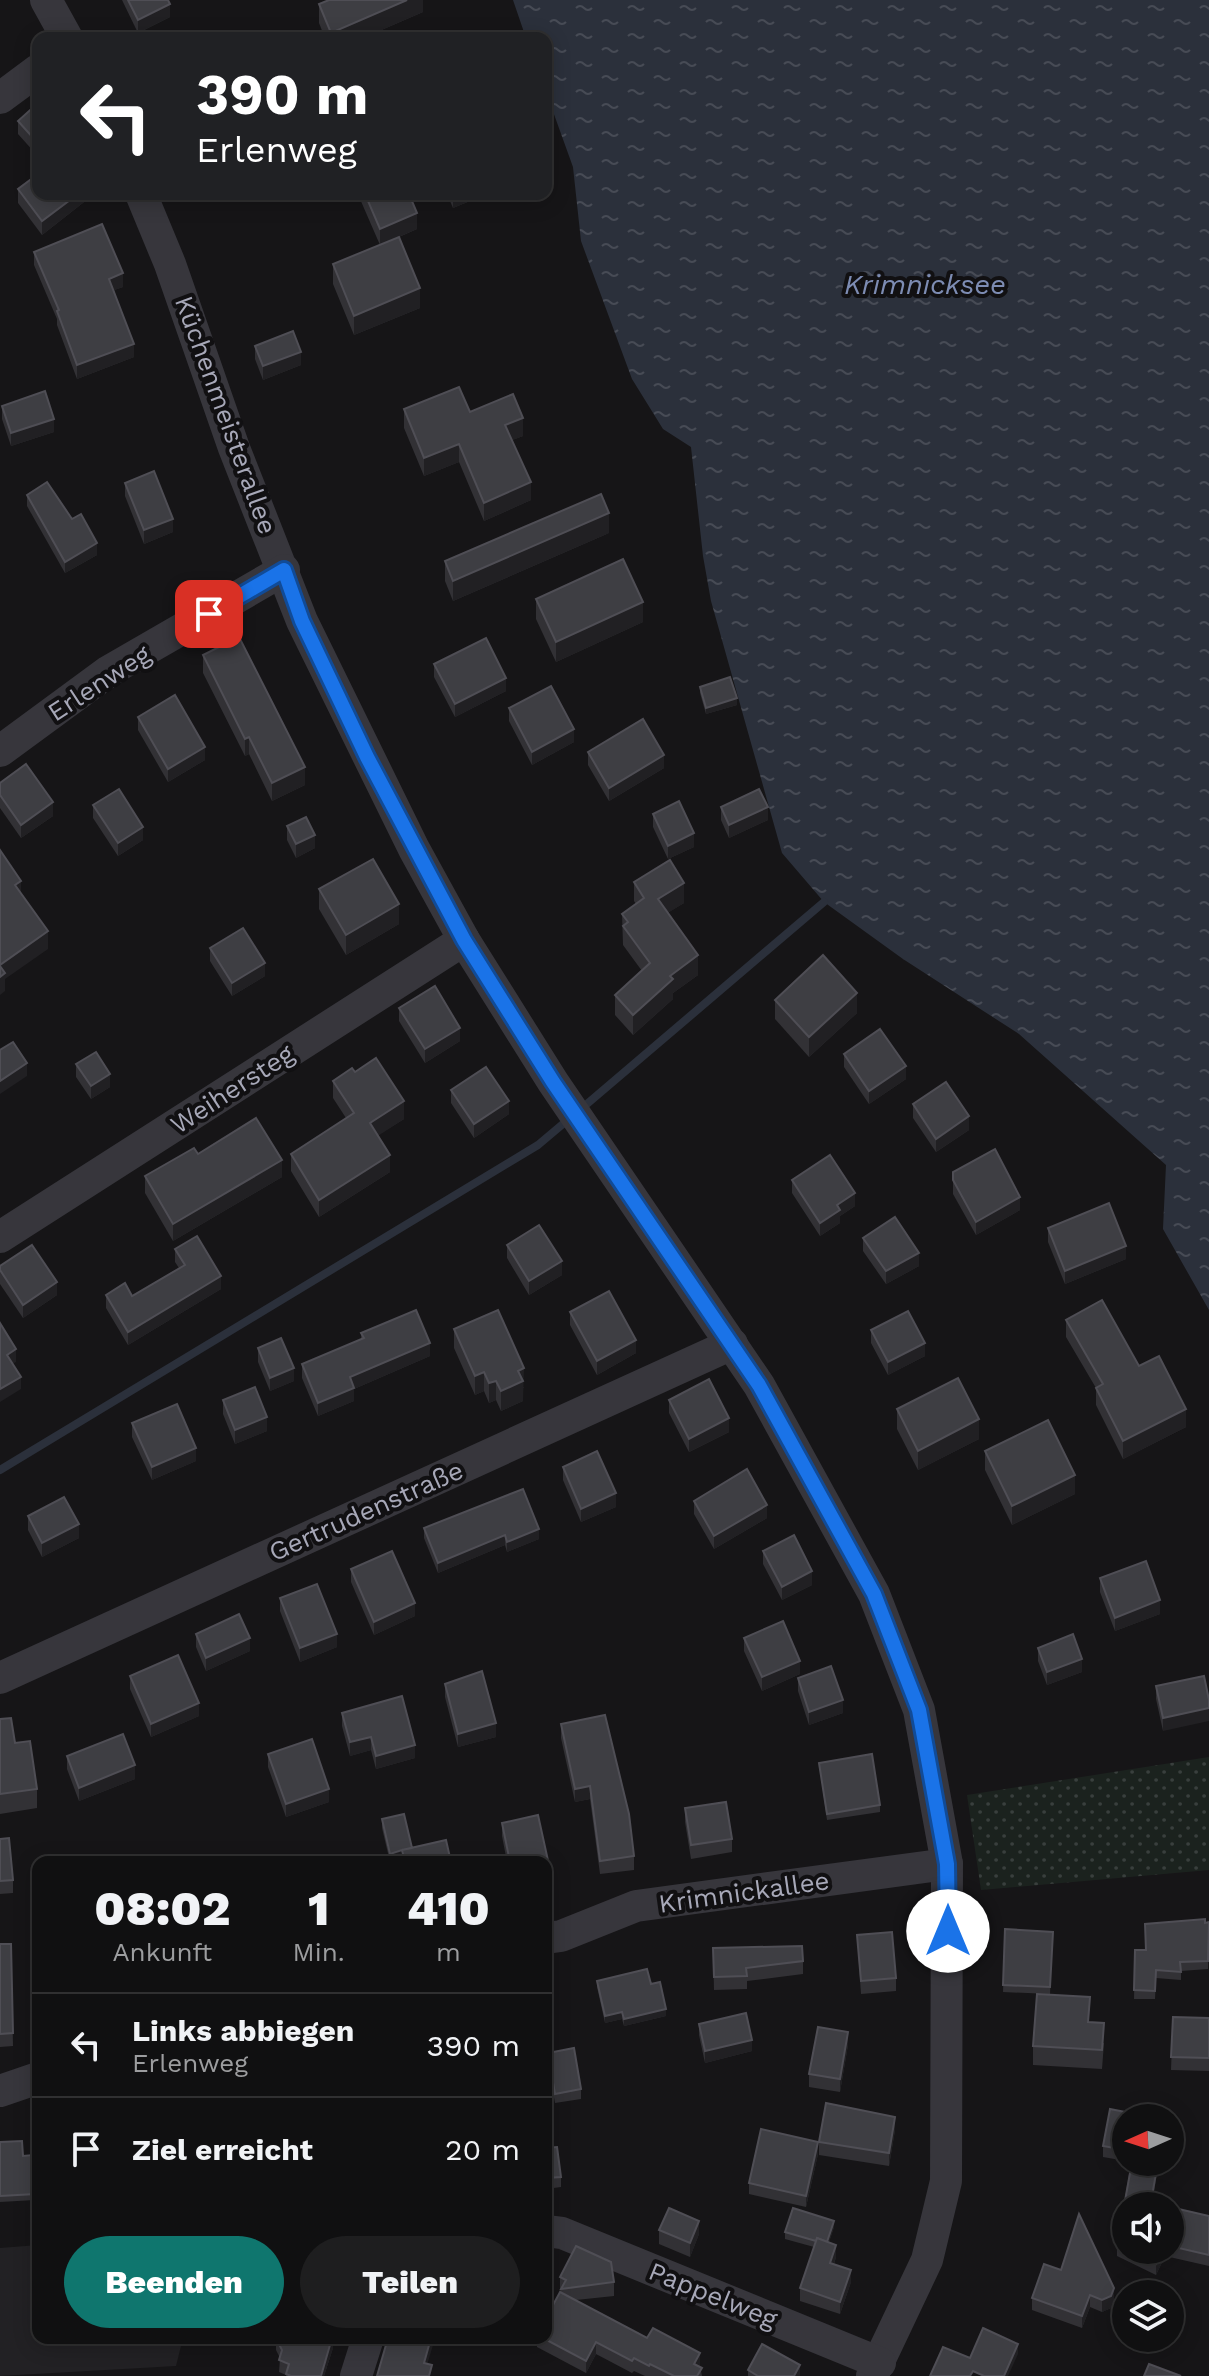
<!DOCTYPE html>
<html lang="de">
<head>
<meta charset="utf-8">
<style>
	body { margin:0; font-family:"Work Sans",sans-serif; background:#1e1e1f; color:#f1f3f6; height:100vh; display:flex; flex-direction:column; font-size:30px; white-space:nowrap }
	* { box-sizing:border-box; margin:0 }
	p { font-size:26px; color:#9c9d9f }
	.icon { flex:none; width:44px; height:44px; fill:none; stroke:currentColor; stroke-width:2; stroke-linecap:round; stroke-linejoin:round }
	.map { position:relative; flex:1; overflow:hidden }
	.drawer { position:absolute; left:32px; top:1856px; width:520px; height:488px; display:flex; flex-direction:column; background:#101011; border-radius:16px; box-shadow:0 4px 20px #0003,0 0 0 2px #303031 }
	.drawer>* { flex:none }
	.guide { position:absolute; left:32px; top:32px; width:520px; height:168px; border-radius:16px; box-shadow:0 4px 20px #0003,0 0 0 2px #303031; background:#202124; color:#fff; overflow:hidden }
	.needle { width:52px; rotate:267deg }
	.fabs { position:absolute; left:1112px; top:2104px; display:grid; gap:16px }
	.fabs a { display:grid; place-items:center; width:72px; height:72px; border-radius:50%; background:#101011; box-shadow:0 4px 20px #0003,0 0 0 2px #303031; font-size:40px }
	.pin { position:absolute; display:grid; place-items:center; width:68px; height:68px; color:#fff; margin:-34px; border-radius:16px; box-shadow:0 4px 12px #0006 }
	.me { position:absolute; width:88px; margin:-44px; rotate:0deg; stroke-linejoin:round; filter:drop-shadow(0 0 6px #0008) }
	.turn { display:flex; align-items:center; gap:28px; height:168px; padding:0 32px; font-size:36px }
	.turn .icon { width:104px; height:104px; stroke-width:2.5 }
	.turn b { display:block; font-size:56px; line-height:68px }
	.eta { display:flex; justify-content:space-evenly; align-items:center; height:136px; text-align:center }
	.eta b { font-size:48px; font-weight:800; line-height:56px }
	.action { display:flex; gap:16px; margin-top:auto; padding:16px 32px }
	.action a { flex:1; height:92px; border-radius:48px; background:#0f766e; color:#fff; font-size:32px; font-weight:800; line-height:92px; text-align:center }
	.action a+a { background:#1e1e1f; color:#f1f3f6 }
	ul { padding:0; list-style:none }
	li { display:flex; align-items:center; gap:24px; height:104px; padding:0 32px; border-top:2px solid #303031 }
	li div { flex:1 }
	li b { display:block; font-size:30px }
	li em { font-style:normal }
	.map>svg:first-child { display:block }
	.built { fill:#222124 }
	.grass { fill:url(#grass-dots) }
	.water { fill:url(#water-ripples) }
	.lines { fill:none; stroke-linecap:round; stroke-linejoin:round }
	.stream { stroke:#2b303b; stroke-width:8 }
	.street { stroke:#37363c; stroke-width:32 }
	.wall { fill:#323135 }
	.shaded-wall { fill:#212023 }
	.building { fill:#3e3e43; stroke:#4f4e55; stroke-width:2 }
	.route-casing { stroke:#114b97; stroke-width:20 }
	.route { stroke:#1a73e8; stroke-width:14 }
	.labels { text-anchor:middle; dominant-baseline:central; stroke-width:8; stroke-linejoin:round; paint-order:stroke }
	.street-label { font-size:26px; fill:#a7a8b8; stroke:#111012 }
	.water-label { font-size:28px; font-style:italic; fill:#7d8cb3; stroke:#111012 }
</style>
</head>
<body>
<div class="map">
<svg width="1209" height="2376" viewBox="0 0 1209 2376">
	<defs>
		<pattern id="grass-dots" width="8" height="8" patternUnits="userSpaceOnUse" patternTransform="scale(2)"><rect width="8" height="8" fill="#1b221e"/><path d="M2 2h.1M6 6h.1" fill="none" stroke="#393f3d" stroke-width="1.8" stroke-linecap="round"/></pattern>
		<pattern id="water-ripples" width="26" height="14" patternUnits="userSpaceOnUse" patternTransform="scale(2)"><rect width="26" height="14" fill="#2b303b"/><path d="M2 4q2-2 4 0t4 0M15 11q2-2 4 0t4 0" fill="none" stroke="#474b55"/></pattern>
	</defs>
	<rect width="100%" height="100%" fill="#161517"/>
	<path class="built" d="M38,2245V2338H183L176,2366L0,2376V2248Z"/>
	<path class="grass" d="M1209,1757V1870L981,1890L967,1795Z"/>
	<path class="water" d="M513,0H1209V1310L1163,1229L1166,1165L1019,1034L903,959L824,902L782,853L711,601L703,556L691,447L663,429L632,379L581,241L573,167L546,92V38H526Z"/>
	<g class="lines">
		<g class="stream">
			<path d="M581,1109L824,902"/>
			<path d="M0,1470L538,1145L570,1118"/>
		</g>
		<g class="street">
			<path d="M46,0L67,38"/>
			<path d="M0,98L38,70"/>
			<path d="M141,194L170,264L234,448L302,621L414,849L464,940L553,1082L759,1385L874,1594L919,1710L947,1864L946,2181L927,2260L872,2376"/>
			<path d="M0,751L109,671L284,570"/>
			<path d="M0,1237L464,940"/>
			<path d="M0,1678L732,1344"/>
			<path d="M546,1938L561,1936L636,1906L947,1864"/>
			<path d="M0,2091L38,2078"/>
			<path d="M546,2231L562,2233L880,2363"/>
			<path d="M356,2376L368,2338"/>
		</g>
	</g>
	<g class="wall">
		<path d="M122,0H168L170,17L138,33Z"/>
		<path d="M423,0V12L363,38H325L319,23V4Z"/>
		<path d="M38,103L35,153L18,134V121Z"/>
		<path d="M18,189L84,194V202L42,235L18,203Z"/>
		<path d="M360,194H409L417,229L399,237L420,308L354,335L333,284V264L380,245L360,199Z"/>
		<path d="M447,194H487L453,208Z"/>
		<path d="M34,252L123,287L114,290L134,357L77,379L57,325V319L34,265Z"/>
		<path d="M255,346L301,365L263,380L255,359Z"/>
		<path d="M2,406L54,432L11,446L2,419Z"/>
		<path d="M404,409L470,412L523,436L512,440L531,500L484,521L459,462L424,476L404,428Z"/>
		<path d="M125,483L173,532L144,544L125,496Z"/>
		<path d="M27,495L97,555L65,573L27,506Z"/>
		<path d="M609,533L453,601L445,581V561Z"/>
		<path d="M536,599L643,622L556,662L536,619Z"/>
		<path d="M203,655L305,785L272,801L249,754L245,756L203,673Z"/>
		<path d="M434,664L506,691L455,717L434,677Z"/>
		<path d="M700,687L737,705L706,714L700,693Z"/>
		<path d="M509,708L574,742L532,765L509,721Z"/>
		<path d="M138,717L205,760L168,782L138,730Z"/>
		<path d="M588,752L664,768L609,801L588,765Z"/>
		<path d="M0,783L53,816L21,838L0,808Z"/>
		<path d="M93,805L143,840L118,856L93,818Z"/>
		<path d="M721,807L768,820L729,838L721,820Z"/>
		<path d="M653,814L694,847L668,859L653,827Z"/>
		<path d="M287,826L315,848L296,858L287,840Z"/>
		<path d="M634,882L684,903L667,913L698,975L673,993V999L633,1035L615,1015V995L642,971L623,945L622,914L636,904L634,901Z"/>
		<path d="M319,889L399,924L346,955L319,909Z"/>
		<path d="M210,948L265,976L232,996L210,961Z"/>
		<path d="M775,1000L857,1013L809,1057L775,1019Z"/>
		<path d="M399,1008L460,1041L425,1063L399,1021Z"/>
		<path d="M844,1054L906,1079L869,1104L844,1067Z"/>
		<path d="M76,1064L110,1087L91,1099L76,1077Z"/>
		<path d="M355,1072L404,1119L378,1135L390,1172L319,1217L291,1171V1154L346,1118L333,1098V1081Z"/>
		<path d="M451,1090L509,1114L474,1138L451,1103Z"/>
		<path d="M913,1104L969,1130L936,1152L913,1118Z"/>
		<path d="M198,1154L282,1177L173,1241L145,1193V1176Z"/>
		<path d="M953,1172L1020,1210L976,1235L953,1194Z"/>
		<path d="M792,1180L855,1206L840,1216V1223L820,1236L792,1193Z"/>
		<path d="M1048,1228L1126,1259L1065,1284L1048,1242Z"/>
		<path d="M863,1238L919,1266L886,1284L863,1251Z"/>
		<path d="M507,1245L562,1275L529,1295L507,1258Z"/>
		<path d="M175,1249L221,1289L128,1345L106,1308V1295L132,1296L179,1268L175,1262Z"/>
		<path d="M0,1266L57,1295L23,1318L0,1284Z"/>
		<path d="M570,1312L636,1353L597,1375L570,1325Z"/>
		<path d="M1066,1320L1139,1366L1186,1427L1123,1459L1096,1405V1388L1066,1337Z"/>
		<path d="M454,1329L524,1388H523V1401L501,1411L496,1400L489,1403L484,1391L475,1395L454,1348Z"/>
		<path d="M871,1330L925,1356L888,1375L871,1343Z"/>
		<path d="M361,1333L430,1356L354,1389V1401L318,1416L302,1378V1364L361,1339Z"/>
		<path d="M258,1348L294,1381L270,1391L258,1362Z"/>
		<path d="M223,1400L267,1431L235,1444L223,1414Z"/>
		<path d="M669,1400L729,1432L689,1452L669,1413Z"/>
		<path d="M897,1409L979,1439L918,1470L897,1429Z"/>
		<path d="M132,1423L196,1461L152,1480L132,1437Z"/>
		<path d="M985,1451L1075,1494L1012,1525L985,1470Z"/>
		<path d="M563,1467L616,1507L581,1522L563,1480Z"/>
		<path d="M694,1501L767,1518L714,1549L694,1514Z"/>
		<path d="M28,1516L79,1538L42,1557L28,1530Z"/>
		<path d="M424,1528L539,1539L507,1552L505,1545L438,1573L424,1538Z"/>
		<path d="M763,1551L812,1585L782,1600L763,1564Z"/>
		<path d="M351,1569L415,1616L374,1635L351,1582Z"/>
		<path d="M1100,1578L1160,1614L1115,1631L1100,1592Z"/>
		<path d="M280,1598L337,1647L300,1662L280,1611Z"/>
		<path d="M196,1634L250,1651L206,1671L196,1647Z"/>
		<path d="M744,1638L800,1674L762,1691L744,1651Z"/>
		<path d="M1038,1648L1082,1672L1047,1685L1038,1661Z"/>
		<path d="M130,1676L199,1716L151,1737L130,1689Z"/>
		<path d="M1204,1676L1163,1731L1156,1699V1686Z"/>
		<path d="M798,1678L843,1713L809,1725L798,1691Z"/>
		<path d="M445,1684L496,1737L458,1747L445,1697Z"/>
		<path d="M342,1713L415,1758L376,1769L371,1750L350,1756L342,1726Z"/>
		<path d="M0,1719L15,1743L37,1789V1808L0,1814Z"/>
		<path d="M561,1724L634,1856V1870L600,1874L590,1799L575,1802L561,1738Z"/>
		<path d="M268,1754L329,1802L286,1817L268,1767Z"/>
		<path d="M67,1756L135,1779L79,1801L67,1769Z"/>
		<path d="M819,1763L880,1805V1812L827,1820Z"/>
		<path d="M685,1808L732,1839V1852L691,1859L685,1822Z"/>
		<path d="M538,1815L549,1865V1878L546,1879V1862H507L502,1836V1823Z"/>
		<path d="M382,1819L412,1848L451,1862H403L402,1859L390,1862L382,1828Z"/>
		<path d="M0,1839L13,1880V1893L0,1894Z"/>
		<path d="M1209,1922L1208,1969L1181,1971V1980L1156,1978L1155,1999H1134L1135,1950H1146L1205,1923Z"/>
		<path d="M1005,1929L1053,1932L1050,1994L1003,1992Z"/>
		<path d="M857,1935L896,1978V1991L861,1994Z"/>
		<path d="M0,1944H11L13,2046L0,2047Z"/>
		<path d="M713,1948L803,1961V1974L747,1981V1989L714,1990Z"/>
		<path d="M597,1981L651,1984L666,2016L624,2026L622,2019L605,2023L597,1987Z"/>
		<path d="M1173,2017L1209,2018V2071L1171,2070Z"/>
		<path d="M699,2024L752,2051L705,2063L699,2035Z"/>
		<path d="M1104,2043L1102,2069L1033,2065V2046Z"/>
		<path d="M848,2045L840,2092L809,2087V2074Z"/>
		<path d="M548,2053L581,2089V2099L555,2103L548,2062Z"/>
		<path d="M1126,2118V2161L1103,2157V2146Z"/>
		<path d="M895,2130L889,2166L819,2155V2142Z"/>
		<path d="M1176,2133L1169,2169L1158,2167L1152,2202L1126,2250H1170V2207L1209,2216V2266L1165,2256L1156,2275L1117,2256V2245L1131,2162H1129H1170Z"/>
		<path d="M0,2142L23,2156L33,2155L35,2200L0,2202Z"/>
		<path d="M546,2148L561,2177V2187L546,2189Z"/>
		<path d="M818,2154L806,2207L749,2194V2183Z"/>
		<path d="M834,2227L829,2242L836,2257L834,2264L851,2282L840,2314L800,2301V2288L814,2247L785,2239V2232Z"/>
		<path d="M659,2230L699,2234L690,2257L659,2244Z"/>
		<path d="M1044,2264L1114,2299L1111,2308L1102,2312L1090,2307L1082,2328L1032,2310V2298Z"/>
		<path d="M560,2277L614,2282V2296L576,2300L700,2366L702,2376H645L634,2371L632,2373L596,2354L586,2373L537,2347V2338H546L561,2292L560,2290Z"/>
		<path d="M276,2338H333V2348L324,2376H286V2375L279,2372L280,2358L276,2350Z"/>
		<path d="M748,2370L800,2376H748Z"/>
	</g>
	<g class="shaded-wall">
		<path d="M407,0H423V12L363,38H331V33Z"/>
		<path d="M170,4V17L138,33V20Z"/>
		<path d="M38,137V151L35,153V140Z"/>
		<path d="M78,194H84V202L42,235V221Z"/>
		<path d="M453,194H487L453,208Z"/>
		<path d="M417,213V229L380,245V229Z"/>
		<path d="M123,273V287L109,292V279Z"/>
		<path d="M420,288V308L354,335V316Z"/>
		<path d="M134,344V357L77,379V365Z"/>
		<path d="M301,352V365L263,380V366Z"/>
		<path d="M523,418V436L505,443V425Z"/>
		<path d="M54,419V432L11,446V433Z"/>
		<path d="M459,444V462L424,476V458Z"/>
		<path d="M531,482V500L484,521V503Z"/>
		<path d="M609,513V533L453,601V581Z"/>
		<path d="M173,519V532L144,544V530Z"/>
		<path d="M97,543V555L65,573V562Z"/>
		<path d="M643,602V622L556,662V642Z"/>
		<path d="M506,678V691L455,717V704Z"/>
		<path d="M737,698V705L706,714V708Z"/>
		<path d="M574,729V742L532,765V752Z"/>
		<path d="M249,737V754L245,756V739Z"/>
		<path d="M205,747V760L168,782V769Z"/>
		<path d="M664,755V768L609,801V788Z"/>
		<path d="M305,767V785L272,801V783Z"/>
		<path d="M53,802V816L21,838V825Z"/>
		<path d="M768,807V820L729,838V825Z"/>
		<path d="M143,827V840L118,856V843Z"/>
		<path d="M694,833V847L668,859V846Z"/>
		<path d="M315,835V848L296,858V844Z"/>
		<path d="M21,881V898L15,885Z"/>
		<path d="M684,883V903L658,919V899Z"/>
		<path d="M399,904V924L346,955V935Z"/>
		<path d="M48,931V949L5,979V991L0,995V965Z"/>
		<path d="M698,955V975L673,993V999L633,1035V1015L670,976Z"/>
		<path d="M265,963V976L232,996V983Z"/>
		<path d="M857,993V1013L809,1057V1037Z"/>
		<path d="M460,1028V1041L425,1063V1049Z"/>
		<path d="M27,1063V1076L0,1094V1081Z"/>
		<path d="M906,1066V1079L869,1104V1091Z"/>
		<path d="M110,1074V1087L91,1099V1086Z"/>
		<path d="M404,1101V1119L370,1141V1123Z"/>
		<path d="M509,1101V1114L474,1138V1124Z"/>
		<path d="M969,1116V1130L936,1152V1139Z"/>
		<path d="M390,1155V1172L319,1217V1200Z"/>
		<path d="M282,1160V1177L173,1241V1224Z"/>
		<path d="M855,1193V1206L840,1216V1223L820,1236V1223L837,1205Z"/>
		<path d="M1020,1197V1210L976,1235V1222Z"/>
		<path d="M1126,1246V1259L1065,1284V1271Z"/>
		<path d="M919,1253V1266L886,1284V1271Z"/>
		<path d="M562,1261V1275L529,1295V1281Z"/>
		<path d="M221,1276V1289L128,1345V1332Z"/>
		<path d="M57,1282V1295L23,1318V1305Z"/>
		<path d="M636,1340V1353L597,1375V1361Z"/>
		<path d="M430,1343V1356L354,1389V1401L318,1416V1403L350,1377Z"/>
		<path d="M925,1343V1356L888,1375V1362Z"/>
		<path d="M16,1349V1362L7,1367V1355Z"/>
		<path d="M294,1368V1381L270,1391V1378Z"/>
		<path d="M524,1368L523,1401L501,1411V1391L518,1371Z"/>
		<path d="M484,1372V1391L475,1395V1376Z"/>
		<path d="M21,1377V1389L0,1402V1389Z"/>
		<path d="M496,1381V1400L489,1403V1383Z"/>
		<path d="M1186,1409V1427L1123,1459V1441Z"/>
		<path d="M267,1417V1431L235,1444V1430Z"/>
		<path d="M729,1418V1432L689,1452V1439Z"/>
		<path d="M979,1419V1439L918,1470V1451Z"/>
		<path d="M196,1448V1461L152,1480V1467Z"/>
		<path d="M1075,1475V1494L1012,1525V1506Z"/>
		<path d="M616,1493V1507L581,1522V1509Z"/>
		<path d="M767,1505V1518L714,1549V1536Z"/>
		<path d="M79,1524V1538L42,1557V1543Z"/>
		<path d="M539,1529V1539L507,1552V1542Z"/>
		<path d="M505,1535V1545L438,1573V1563Z"/>
		<path d="M812,1571V1585L782,1600V1587Z"/>
		<path d="M1160,1600V1614L1115,1631V1618Z"/>
		<path d="M415,1603V1616L374,1635V1622Z"/>
		<path d="M337,1634V1647L300,1662V1648Z"/>
		<path d="M250,1638V1651L206,1671V1658Z"/>
		<path d="M1082,1659V1672L1047,1685V1672Z"/>
		<path d="M800,1661V1674L762,1691V1677Z"/>
		<path d="M843,1700V1713L809,1725V1712Z"/>
		<path d="M199,1703V1716L151,1737V1724Z"/>
		<path d="M1209,1708V1721L1163,1731V1718Z"/>
		<path d="M496,1723V1737L458,1747V1734Z"/>
		<path d="M371,1737V1750L350,1756V1742Z"/>
		<path d="M415,1745V1758L376,1769V1756Z"/>
		<path d="M135,1765V1779L79,1801V1788Z"/>
		<path d="M590,1786V1799L575,1802V1789Z"/>
		<path d="M329,1789V1802L286,1817V1804Z"/>
		<path d="M402,1850V1859L390,1862V1854Z"/>
		<path d="M666,2009V2016L624,2026V2019Z"/>
		<path d="M622,2012V2019L605,2023V2016Z"/>
		<path d="M848,2032V2045L840,2092V2079Z"/>
		<path d="M752,2040V2051L705,2063V2051Z"/>
		<path d="M895,2117V2130L889,2166V2153Z"/>
		<path d="M1176,2122V2133L1169,2169L1170,2153Z"/>
		<path d="M818,2142V2154L806,2207V2196Z"/>
		<path d="M1158,2162V2167L1152,2206L1151,2202Z"/>
		<path d="M699,2221V2234L690,2257V2243Z"/>
		<path d="M834,2221V2227L826,2251V2245Z"/>
		<path d="M836,2245V2257L830,2275V2263Z"/>
		<path d="M1163,2250H1165V2256L1156,2275V2264Z"/>
		<path d="M851,2270V2282L840,2314V2302Z"/>
		<path d="M1114,2288V2299L1111,2308L1102,2312V2300Z"/>
		<path d="M1090,2295V2307L1082,2328V2316Z"/>
		<path d="M332,2338L333,2348L324,2376H321Z"/>
		<path d="M431,2338H433V2345L424,2375V2363Z"/>
		<path d="M596,2342V2354L586,2373V2361Z"/>
		<path d="M1018,2344V2354L1008,2376H1004Z"/>
		<path d="M700,2353V2366L694,2376V2364Z"/>
		<path d="M800,2365V2376H794Z"/>
	</g>
	<g class="building">
		<path d="M128,0H168L170,4L138,20Z"/>
		<path d="M329,0H407L331,33L319,4Z"/>
		<path d="M38,103V137L35,140L18,121Z"/>
		<path d="M38,174V194H78L42,221L18,189Z"/>
		<path d="M365,194H409L417,213L380,229Z"/>
		<path d="M102,224L123,273L109,279L134,344L77,365L57,311L59,310L34,252Z"/>
		<path d="M399,237L420,288L354,316L333,264Z"/>
		<path d="M293,331L301,352L263,366L255,346Z"/>
		<path d="M459,387L470,412L513,394L523,418L505,425L531,482L484,503L459,444L424,458L404,409Z"/>
		<path d="M45,391L54,419L11,433L2,406Z"/>
		<path d="M154,471L173,519L144,530L125,483Z"/>
		<path d="M47,482L72,519L81,514L97,543L65,562L27,495Z"/>
		<path d="M601,494L609,513L453,581L445,561Z"/>
		<path d="M623,559L643,602L556,642L536,599Z"/>
		<path d="M239,637L305,767L272,783L249,737L245,739L203,655Z"/>
		<path d="M486,638L506,678L455,704L434,664Z"/>
		<path d="M730,677L737,698L706,708L700,687Z"/>
		<path d="M551,686L574,729L532,752L509,708Z"/>
		<path d="M175,695L205,747L168,769L138,717Z"/>
		<path d="M643,719L664,755L609,788L588,752Z"/>
		<path d="M26,764L53,802L21,825L0,795V783Z"/>
		<path d="M119,789L143,827L118,843L93,805Z"/>
		<path d="M759,789L768,807L729,825L721,807Z"/>
		<path d="M679,801L694,833L668,846L653,814Z"/>
		<path d="M306,817L315,835L296,844L287,826Z"/>
		<path d="M0,850L21,881L15,885L48,931L0,965Z"/>
		<path d="M373,859L399,904L346,935L319,889Z"/>
		<path d="M670,860L684,883L658,899L698,955L670,976L673,979L633,1015L615,995L650,963L623,926L628,922L622,914L644,898L634,882Z"/>
		<path d="M243,928L265,963L232,983L210,948Z"/>
		<path d="M823,955L857,993L809,1037L775,1000Z"/>
		<path d="M0,966L5,973L0,977Z"/>
		<path d="M435,986L460,1028L425,1049L399,1008Z"/>
		<path d="M880,1029L906,1066L869,1091L844,1054Z"/>
		<path d="M13,1042L27,1063L0,1081V1050Z"/>
		<path d="M96,1052L110,1074L91,1086L76,1064Z"/>
		<path d="M376,1058L404,1101L370,1123L390,1155L319,1200L291,1154L354,1113L333,1081L352,1068L355,1072Z"/>
		<path d="M486,1067L509,1101L474,1124L451,1090Z"/>
		<path d="M946,1082L969,1116L936,1139L913,1104Z"/>
		<path d="M256,1118L282,1160L173,1224L145,1176L194,1148L198,1154Z"/>
		<path d="M995,1149L1020,1197L976,1222L953,1180V1172Z"/>
		<path d="M830,1155L855,1193L837,1205L840,1210L820,1223L792,1180Z"/>
		<path d="M1109,1203L1126,1246L1065,1271L1048,1228Z"/>
		<path d="M895,1217L919,1253L886,1271L863,1238Z"/>
		<path d="M539,1225L562,1261L529,1281L507,1245Z"/>
		<path d="M197,1236L221,1276L128,1332L106,1295L125,1283L132,1296L185,1265L175,1249Z"/>
		<path d="M32,1245L57,1282L23,1305L0,1270V1266Z"/>
		<path d="M609,1291L636,1340L597,1361L570,1312Z"/>
		<path d="M1102,1300L1139,1366L1159,1356L1186,1409L1123,1441L1096,1388L1103,1384L1066,1320Z"/>
		<path d="M416,1310L430,1343L350,1377L354,1388L318,1403L302,1364L364,1338L361,1333Z"/>
		<path d="M498,1310L524,1368L518,1371L523,1381L501,1391L496,1381L489,1383L484,1372L475,1376L454,1329Z"/>
		<path d="M908,1311L925,1343L888,1362L871,1330Z"/>
		<path d="M0,1323L16,1349L7,1355L21,1377L0,1389Z"/>
		<path d="M281,1338L294,1368L270,1378L258,1348Z"/>
		<path d="M958,1378L979,1419L918,1451L897,1409Z"/>
		<path d="M709,1379L729,1418L689,1439L669,1400Z"/>
		<path d="M255,1387L267,1417L235,1430L223,1400Z"/>
		<path d="M177,1404L196,1448L152,1467L132,1423Z"/>
		<path d="M1048,1420L1075,1475L1012,1506L985,1451Z"/>
		<path d="M597,1451L616,1493L581,1509L563,1467Z"/>
		<path d="M747,1469L767,1505L714,1536L694,1501Z"/>
		<path d="M523,1489L539,1529L507,1542L505,1535L438,1563L424,1528Z"/>
		<path d="M64,1497L79,1524L42,1543L28,1516Z"/>
		<path d="M794,1535L812,1571L782,1587L763,1551Z"/>
		<path d="M392,1551L415,1603L374,1622L351,1569Z"/>
		<path d="M1146,1561L1160,1600L1115,1618L1100,1578Z"/>
		<path d="M317,1584L337,1634L300,1648L280,1598Z"/>
		<path d="M239,1614L250,1638L206,1658L196,1634Z"/>
		<path d="M783,1621L800,1661L762,1677L744,1638Z"/>
		<path d="M1073,1634L1082,1659L1047,1672L1038,1648Z"/>
		<path d="M178,1655L199,1703L151,1724L130,1676Z"/>
		<path d="M831,1666L843,1700L809,1712L798,1678Z"/>
		<path d="M482,1671L496,1723L458,1734L445,1684Z"/>
		<path d="M1204,1676L1209,1700V1708L1163,1718L1156,1686Z"/>
		<path d="M402,1696L415,1745L376,1756L371,1737L350,1742L342,1713Z"/>
		<path d="M605,1715L629,1814L634,1856L600,1861L590,1786L575,1789L561,1724Z"/>
		<path d="M11,1718L15,1743L30,1741L37,1789L0,1794V1719Z"/>
		<path d="M123,1734L135,1765L79,1788L67,1756Z"/>
		<path d="M312,1739L329,1789L286,1804L268,1754Z"/>
		<path d="M872,1754L880,1805L827,1814L819,1763Z"/>
		<path d="M726,1802L732,1839L691,1845L685,1808Z"/>
		<path d="M404,1814L412,1848L402,1850L446,1840L451,1862H405L402,1850L390,1854L382,1819Z"/>
		<path d="M538,1815L549,1865L546,1866V1862H510L502,1823Z"/>
		<path d="M9,1838L13,1880L0,1881V1839Z"/>
		<path d="M1205,1919V1923L1209,1922L1208,1961L1180,1962L1181,1972L1156,1970L1155,1991L1134,1990L1135,1950H1146L1145,1924Z"/>
		<path d="M1005,1929L1053,1932L1050,1987L1003,1985Z"/>
		<path d="M892,1932L896,1978L861,1981L857,1935Z"/>
		<path d="M0,1944H11L13,2033L0,2034Z"/>
		<path d="M802,1946L803,1961L746,1968L747,1976L714,1977L713,1948Z"/>
		<path d="M647,1969L651,1984L660,1982L666,2009L624,2019L622,2012L605,2016L597,1981Z"/>
		<path d="M1037,1994L1090,1997L1088,2022L1104,2023L1102,2050L1033,2046Z"/>
		<path d="M746,2013L752,2040L705,2051L699,2024Z"/>
		<path d="M1173,2017L1209,2018V2058L1171,2057Z"/>
		<path d="M818,2027L848,2032L840,2079L809,2074Z"/>
		<path d="M574,2048L581,2089L555,2094L548,2053Z"/>
		<path d="M826,2103L895,2117L889,2153L819,2142Z"/>
		<path d="M1110,2109L1156,2118H1126V2150L1103,2146Z"/>
		<path d="M1170,2121L1176,2122L1170,2153Z"/>
		<path d="M761,2129L818,2142L806,2196L749,2183Z"/>
		<path d="M22,2141L23,2156L33,2155L35,2194L0,2196V2142Z"/>
		<path d="M557,2147L561,2177L546,2178V2148Z"/>
		<path d="M1132,2162H1158L1151,2202L1168,2206H1126V2249L1117,2245Z"/>
		<path d="M1170,2207L1209,2216V2255L1170,2246Z"/>
		<path d="M669,2208L699,2221L690,2243L659,2230Z"/>
		<path d="M793,2208L834,2221L827,2242L817,2238L816,2241L785,2232Z"/>
		<path d="M1079,2214L1114,2288L1111,2296L1102,2300L1090,2295L1082,2316L1032,2298L1044,2264L1061,2270Z"/>
		<path d="M817,2238L836,2245L830,2263L851,2270L840,2302L800,2288Z"/>
		<path d="M576,2246L611,2262L614,2282L561,2289L566,2280L560,2277Z"/>
		<path d="M1127,2250H1163L1156,2264Z"/>
		<path d="M560,2292L647,2338L653,2328L700,2353L694,2364L702,2368L697,2376H674L650,2364L649,2366L634,2358L632,2361L596,2342L586,2361L543,2338H546V2318Z"/>
		<path d="M983,2328L1018,2344L1004,2376H984L973,2371L970,2376H930L943,2347L970,2358Z"/>
		<path d="M276,2338H332L321,2376H291L286,2374L289,2364L279,2360L282,2350Z"/>
		<path d="M388,2338H431L424,2363L432,2365L429,2376H377Z"/>
		<path d="M762,2344L800,2365L794,2376H758L748,2370Z"/>
		<path d="M1149,2364L1181,2376H1144Z"/>
	</g>
	<g class="lines">
		<defs>
			<path id="route" d="M209,614L284,570L302,621L367,757L464,940L553,1082L759,1385L874,1594L919,1710L947,1864L948,1931"/>
		</defs>
		<use href="#route" class="route-casing"/>
		<use href="#route" class="route"/>
	</g>
	<g class="labels">
		<g class="street-label">
			<text transform="translate(226 415) rotate(70)">Küchenmeisterallee</text>
			<text transform="translate(99 683) rotate(-33)">Erlenweg</text>
			<text transform="translate(232 1089) rotate(-33)">Weihersteg</text>
			<text transform="translate(366 1511) rotate(-24)">Gertrudenstraße</text>
			<text transform="translate(744 1892) rotate(-8)">Krimnickallee</text>
			<text transform="translate(713 2295) rotate(22)">Pappelweg</text>
		</g>
		<g class="water-label">
			<text x="925" y="284">Krimnicksee</text>
		</g>
	</g>
</svg>
<div class="fabs">
<a><svg class="needle" viewBox="-14 -14 28 28"><path d="M0-13l5 13h-10z" fill="#e53935"/><path d="M0 13l5-13h-10z" fill="#9c9d9f"/></svg></a>
<a><svg class="icon" aria-label="sound" viewBox="0 0 24 24"><path d="M4 9h4l5-4v14l-5-4H4zM17 9q2 3 0 6"/></svg></a>
<a><svg class="icon" aria-label="layers" viewBox="0 0 24 24"><path d="M12 4l9 5-9 5-9-5zM3 14l9 5 9-5"/></svg></a>
</div>
<div class="pin" style="left:209px;top:614px;background:#d93025"><svg class="icon" aria-label="arrive" viewBox="0 0 24 24"><path d="M6 21V4h12l-3 4 3 4H6"/></svg></div>
<svg class="me" style="left:948px;top:1931px" viewBox="-20 -20 40 40"><circle r="19" fill="#fff"/><path d="M0-13L10 11 0 6-10 11z" fill="#1a73e8"/></svg>
<div class="guide">
<div class="turn"><svg class="icon" aria-label="left" viewBox="0 0 24 24"><path d="M17 20v-9H6M10 6l-5 5 5 5"/></svg><div><b>390 m</b>Erlenweg</div></div>
</div>
<section class="drawer">
<div class="eta">
<div><b>08:02</b><p>Ankunft</p></div>
<div><b>1</b><p>Min.</p></div>
<div><b>410</b><p>m</p></div>
</div>
<ul>
<li><svg class="icon" aria-label="left" viewBox="0 0 24 24"><path d="M17 20v-9H6M10 6l-5 5 5 5"/></svg><div><b>Links abbiegen</b><p>Erlenweg</p></div><em>390 m</em></li>
<li><svg class="icon" aria-label="arrive" viewBox="0 0 24 24"><path d="M6 21V4h12l-3 4 3 4H6"/></svg><div><b>Ziel erreicht</b></div><em>20 m</em></li>
</ul>
<div class="action"><a>Beenden</a><a>Teilen</a></div>
</section>
</div>
</body>
</html>
